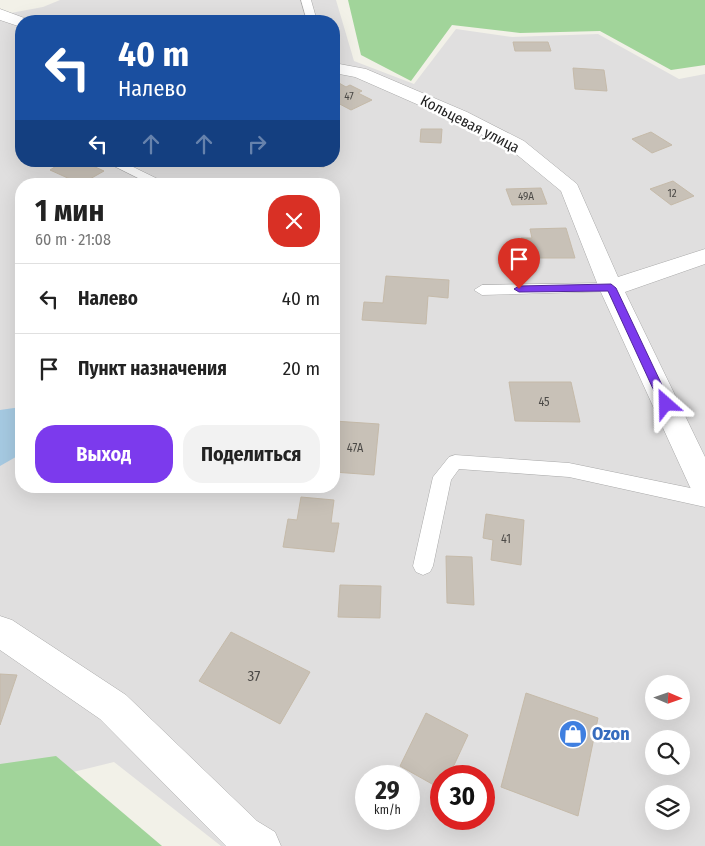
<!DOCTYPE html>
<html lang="ru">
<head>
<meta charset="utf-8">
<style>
	body { margin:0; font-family:"Fira Sans Condensed",sans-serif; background:#f2f2f2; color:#222; height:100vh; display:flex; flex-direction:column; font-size:19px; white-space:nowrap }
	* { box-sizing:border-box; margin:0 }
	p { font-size:16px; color:#767676 }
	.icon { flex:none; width:28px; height:28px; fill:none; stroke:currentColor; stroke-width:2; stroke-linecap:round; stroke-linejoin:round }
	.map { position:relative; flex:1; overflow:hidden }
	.side { position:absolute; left:15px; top:178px; width:325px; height:315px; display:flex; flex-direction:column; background:#fff; border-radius:20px; box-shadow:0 5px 20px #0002 }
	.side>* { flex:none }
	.guide { position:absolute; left:15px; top:15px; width:325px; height:152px; border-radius:20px; box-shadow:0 5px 20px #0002; background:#1a4fa0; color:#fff; overflow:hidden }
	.needle { width:32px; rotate:92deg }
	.tools { position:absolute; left:645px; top:675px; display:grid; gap:10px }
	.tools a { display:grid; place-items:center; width:45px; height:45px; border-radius:50%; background:#fff; box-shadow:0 5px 20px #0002; font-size:25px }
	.speed { position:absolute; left:355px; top:765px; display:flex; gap:10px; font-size:25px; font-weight:700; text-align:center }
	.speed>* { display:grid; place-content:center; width:65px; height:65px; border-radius:50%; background:#fff; box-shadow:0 5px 20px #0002; line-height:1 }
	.speed small { font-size:12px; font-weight:400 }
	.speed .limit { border:8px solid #d22; background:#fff; color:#111 }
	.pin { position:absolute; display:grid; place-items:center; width:42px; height:42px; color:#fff; margin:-51px -21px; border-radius:50% 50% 50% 0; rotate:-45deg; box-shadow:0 0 5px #0007 }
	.pin .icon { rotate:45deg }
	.me { position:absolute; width:55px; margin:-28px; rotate:335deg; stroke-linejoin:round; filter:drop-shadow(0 0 4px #0008) }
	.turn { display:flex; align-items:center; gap:18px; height:105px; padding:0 20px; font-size:22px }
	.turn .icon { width:65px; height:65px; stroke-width:2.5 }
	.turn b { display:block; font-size:35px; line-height:42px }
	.lanes { display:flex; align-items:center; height:48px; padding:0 20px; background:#0003; justify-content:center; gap:25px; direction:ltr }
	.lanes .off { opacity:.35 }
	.round { display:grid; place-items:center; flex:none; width:52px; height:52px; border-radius:20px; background:#f2f2f2 }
	.overview { display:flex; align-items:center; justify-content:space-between; height:85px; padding:0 20px }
	h1 { font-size:30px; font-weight:700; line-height:38px }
	.cta { display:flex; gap:10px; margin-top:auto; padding:10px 20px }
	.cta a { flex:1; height:58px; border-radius:20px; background:#7c3aed; color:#fff; font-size:20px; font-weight:700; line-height:58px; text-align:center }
	.cta a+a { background:#f2f2f2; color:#222 }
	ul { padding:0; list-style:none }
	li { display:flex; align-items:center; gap:15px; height:70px; padding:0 20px; border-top:1px solid #e0e0e0 }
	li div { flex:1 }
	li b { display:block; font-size:19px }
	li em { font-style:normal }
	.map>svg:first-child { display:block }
	.residential { fill:#e0dfdf; fill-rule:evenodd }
	.forest { fill:#a1d49a }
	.water { fill:#a6cae2 }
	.building { fill:#c8c1b7; stroke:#c5baa9 }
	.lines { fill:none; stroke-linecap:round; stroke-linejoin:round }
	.lane-casing { stroke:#a9a9a9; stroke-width:1 }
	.street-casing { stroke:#a9a9a9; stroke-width:1 }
	.lane { fill:#fff; fill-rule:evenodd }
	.street { fill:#fff; fill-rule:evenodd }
	.route { fill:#7c3aed; stroke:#51269a }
	.labels { text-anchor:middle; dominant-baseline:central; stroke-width:5; stroke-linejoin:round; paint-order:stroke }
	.far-number-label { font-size:11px; fill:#4c4a47 }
	.number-label { font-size:12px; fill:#4c4a47 }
	.street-label { font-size:15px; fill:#222; stroke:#fff }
	.near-number-label { font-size:15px; fill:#4c4a47 }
	.near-shop-label { font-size:18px; font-weight:bold; fill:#366cbe; stroke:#fff; text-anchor:start }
</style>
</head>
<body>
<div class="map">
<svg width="705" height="846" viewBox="0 0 705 846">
	<rect width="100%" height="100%" fill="#f2f1e8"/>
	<path class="residential" d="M60,0H336L354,61L414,84L456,29L512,37L598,34L679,79L705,74V846H221L114,762L0,790V15L43,7ZM21,21H334V161H21ZM21,184H334V486H21ZM654,684H681V711H654ZM654,739H681V766H654ZM366,776H409V819H366ZM441,776H484V819H441ZM654,794H681V821H654Z"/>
	<g class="forest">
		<path d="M348,0H705V65L671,70L600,31L520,33L452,25L411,81L361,55Z"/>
		<path d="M56,756L162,846H0V764Z"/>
	</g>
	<path class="water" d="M21,407V454L0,466V410Z"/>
	<g class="building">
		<path d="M513,42H548L551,51H515Z"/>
		<path d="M573,68L604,70L607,91L575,89Z"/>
		<path d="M339,83L346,87L350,85L362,91L358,93L372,100L351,110L334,101V86Z"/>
		<path d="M421,129H442L441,143L420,142Z"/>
		<path d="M651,132L672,145L652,153L632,139Z"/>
		<path d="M64,161H82L104,171L81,184L50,170Z"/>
		<path d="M292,161H326L324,167L291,164Z"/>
		<path d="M673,181L694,196L671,205L650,189Z"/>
		<path d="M541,188L547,204L512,205L506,189Z"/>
		<path d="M566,228L575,258H538L536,249L523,250L521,238H532L530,229Z"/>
		<path d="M386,276L449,280L448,298L428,296L426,324L362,320L364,302L383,303Z"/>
		<path d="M509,382H571L580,422L515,421Z"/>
		<path d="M334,421L379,424L374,475L334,472Z"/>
		<path d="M301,497L334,500L331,523H339L334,552L283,547L288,519L297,520Z"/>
		<path d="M486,514L524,520L521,565L491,560L493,540L483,538Z"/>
		<path d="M446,556L472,557L474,605L447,603Z"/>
		<path d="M340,585L381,586L380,618L338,617Z"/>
		<path d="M231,632L310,672L280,724L199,681Z"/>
		<path d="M0,674L17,675L0,725Z"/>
		<path d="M526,693L598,718L578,816L501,787Z"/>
		<path d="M426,713L468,735L449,776H441V789L400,766Z"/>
	</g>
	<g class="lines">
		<defs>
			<g id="lane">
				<path d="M301,0H311L317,21H307Z"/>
				<path d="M104,161H121L168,184H150Z"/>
				<path d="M611,283L616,285L619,288L616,291L482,295L474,290L482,285Z"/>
				<path d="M455,455L569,463L705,491V507L569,477L459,469L451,480L433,566L430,572L423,575L416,572L413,566L433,477L449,457Z"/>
			</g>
			<g id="street">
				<path d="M0,9L27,19L29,21H21V27L0,20Z"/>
				<path d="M334,63L366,69L467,112L524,141L577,184L618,277L705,249V264L625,292L705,457V499L695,495L690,487L599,288L561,191L510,149L453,120L355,77L334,73Z"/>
				<path d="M0,616L12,620L126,695L257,821L275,832L281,846H226L100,719L0,650Z"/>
			</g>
		</defs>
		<use href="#lane" class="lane-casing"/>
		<use href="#street" class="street-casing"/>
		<use href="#lane" class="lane"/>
		<use href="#street" class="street"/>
	</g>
	<path class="route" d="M611,284L616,288L671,404L670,407L666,408L660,404L608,291L519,292L514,289L519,286Z"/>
	<defs>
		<symbol id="shop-disc" viewBox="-11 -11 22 22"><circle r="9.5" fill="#3f7fe0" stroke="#fff"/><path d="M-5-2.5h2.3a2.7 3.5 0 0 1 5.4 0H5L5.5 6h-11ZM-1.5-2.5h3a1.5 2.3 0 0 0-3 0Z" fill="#fff"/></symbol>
	</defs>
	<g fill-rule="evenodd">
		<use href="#shop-disc" x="557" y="718" width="32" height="32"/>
	</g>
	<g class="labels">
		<g class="far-number-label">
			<text x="349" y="96">47</text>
			<text x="672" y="193">12</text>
			<text x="526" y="196">49А</text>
		</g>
		<g class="number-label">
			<text x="544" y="402">45</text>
			<text x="355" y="448">47А</text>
			<text x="506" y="539">41</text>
		</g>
		<g class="street-label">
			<text transform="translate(470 124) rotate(27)">Кольцевая улица</text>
		</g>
		<g class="near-number-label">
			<text x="254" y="676">37</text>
		</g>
		<g class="near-shop-label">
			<text x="592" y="734">Ozon</text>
		</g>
	</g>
</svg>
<div class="tools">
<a><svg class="needle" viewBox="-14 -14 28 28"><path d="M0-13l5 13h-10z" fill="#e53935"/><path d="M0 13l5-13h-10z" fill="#767676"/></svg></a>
<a><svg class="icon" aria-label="search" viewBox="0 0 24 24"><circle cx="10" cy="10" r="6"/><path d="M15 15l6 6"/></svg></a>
<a><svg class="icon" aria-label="layers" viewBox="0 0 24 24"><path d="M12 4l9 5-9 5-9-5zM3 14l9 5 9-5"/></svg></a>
</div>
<div class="speed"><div>29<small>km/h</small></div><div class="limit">30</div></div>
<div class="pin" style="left:519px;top:289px;background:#d93025"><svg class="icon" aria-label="arrive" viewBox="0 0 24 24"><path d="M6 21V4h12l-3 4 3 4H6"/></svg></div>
<svg class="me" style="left:666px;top:404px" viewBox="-20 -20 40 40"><path d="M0-17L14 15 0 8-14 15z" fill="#7c3aed" stroke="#fff" stroke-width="4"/></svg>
<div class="guide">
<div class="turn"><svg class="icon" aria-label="left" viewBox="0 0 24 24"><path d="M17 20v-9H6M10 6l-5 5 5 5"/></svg><div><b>40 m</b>Налево</div></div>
<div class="lanes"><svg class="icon" aria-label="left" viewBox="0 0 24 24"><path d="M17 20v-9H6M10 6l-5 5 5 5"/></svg><svg class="icon off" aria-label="ahead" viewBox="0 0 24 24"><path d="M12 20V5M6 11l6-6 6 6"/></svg><svg class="icon off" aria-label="ahead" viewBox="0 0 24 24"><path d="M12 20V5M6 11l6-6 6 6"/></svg><svg class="icon off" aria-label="right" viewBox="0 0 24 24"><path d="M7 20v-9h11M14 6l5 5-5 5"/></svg></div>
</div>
<section class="side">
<div class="overview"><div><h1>1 мин</h1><p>60 m · 21:08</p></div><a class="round" style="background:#d93025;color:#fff"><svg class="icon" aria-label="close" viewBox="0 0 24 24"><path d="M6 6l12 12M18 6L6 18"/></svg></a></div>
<ul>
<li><svg class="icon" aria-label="left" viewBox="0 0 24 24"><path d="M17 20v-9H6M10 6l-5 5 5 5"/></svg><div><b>Налево</b></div><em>40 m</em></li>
<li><svg class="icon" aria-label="arrive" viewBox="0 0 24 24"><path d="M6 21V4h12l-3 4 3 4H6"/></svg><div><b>Пункт назначения</b></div><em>20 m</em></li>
</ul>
<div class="cta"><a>Выход</a><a>Поделиться</a></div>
</section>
</div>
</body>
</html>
